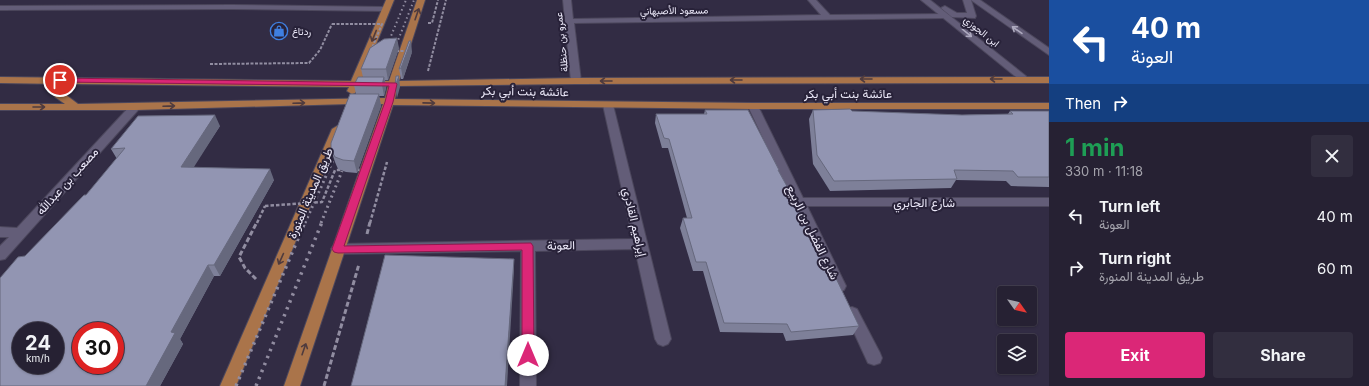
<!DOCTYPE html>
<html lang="en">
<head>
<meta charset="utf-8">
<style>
	body { margin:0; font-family:Inter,Vazirmatn,sans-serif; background:#322e3f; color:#f1f3f6; height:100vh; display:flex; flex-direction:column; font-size:15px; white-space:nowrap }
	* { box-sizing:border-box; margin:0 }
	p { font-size:13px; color:#a4a3ac }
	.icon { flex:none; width:22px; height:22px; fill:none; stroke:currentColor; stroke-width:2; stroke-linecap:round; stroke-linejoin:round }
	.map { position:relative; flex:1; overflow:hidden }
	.sheet { display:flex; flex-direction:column; background:#262133; width:320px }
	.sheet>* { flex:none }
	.banner { background:#1a4fa0; color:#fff; overflow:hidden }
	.needle { width:26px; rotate:124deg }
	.buttons { position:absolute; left:997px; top:286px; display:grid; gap:8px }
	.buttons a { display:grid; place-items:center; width:40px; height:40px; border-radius:4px; background:#262133; box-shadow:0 1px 3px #0004,0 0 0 1px #423e4e; font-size:20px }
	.speed { position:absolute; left:12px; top:322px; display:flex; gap:8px; font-size:20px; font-weight:700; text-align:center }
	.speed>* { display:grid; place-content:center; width:52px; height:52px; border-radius:50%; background:#262133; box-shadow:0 1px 3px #0004,0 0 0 1px #423e4e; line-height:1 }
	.speed small { font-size:10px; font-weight:400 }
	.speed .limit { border:6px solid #d22; background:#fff; color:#111 }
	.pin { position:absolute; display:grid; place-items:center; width:34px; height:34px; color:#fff; margin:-17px; border:2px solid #fff; border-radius:50%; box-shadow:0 1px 4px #0007 }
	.me { position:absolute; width:44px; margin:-22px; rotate:0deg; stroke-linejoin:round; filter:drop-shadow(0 0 3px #0008) }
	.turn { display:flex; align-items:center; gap:14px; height:84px; padding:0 16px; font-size:18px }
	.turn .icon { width:52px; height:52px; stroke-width:2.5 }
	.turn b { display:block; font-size:28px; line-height:34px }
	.then { display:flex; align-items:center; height:38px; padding:0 16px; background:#0003; gap:8px; font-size:15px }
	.round { display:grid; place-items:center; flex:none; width:42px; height:42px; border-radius:4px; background:#322e3f }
	.headline { display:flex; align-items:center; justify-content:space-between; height:68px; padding:0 16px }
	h1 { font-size:24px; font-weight:700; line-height:30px; color:#1e9e55 }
	.action { display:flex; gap:8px; margin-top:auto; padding:8px 16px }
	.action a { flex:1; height:46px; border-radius:4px; background:#db2777; color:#fff; font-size:16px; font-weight:700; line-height:46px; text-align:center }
	.action a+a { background:#322e3f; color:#f1f3f6 }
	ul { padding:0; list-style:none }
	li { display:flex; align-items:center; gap:12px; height:52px; padding:0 16px }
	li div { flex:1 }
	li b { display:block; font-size:15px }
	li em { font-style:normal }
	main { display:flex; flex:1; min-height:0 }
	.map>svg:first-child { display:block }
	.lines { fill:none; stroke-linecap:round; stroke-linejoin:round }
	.street-casing { stroke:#4c475c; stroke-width:2 }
	.secondary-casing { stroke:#4c475c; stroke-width:2 }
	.primary-casing { stroke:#4c475c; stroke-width:2 }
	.path-far2 { stroke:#918da1; stroke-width:2; stroke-dasharray:3 1.5; stroke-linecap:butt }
	.path-far1 { stroke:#918da1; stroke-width:2.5; stroke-dasharray:3.5 2; stroke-linecap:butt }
	.path { stroke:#918da1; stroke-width:3; stroke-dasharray:5 2.5; stroke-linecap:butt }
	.street { fill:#635d78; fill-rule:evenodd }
	.secondary { fill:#635d78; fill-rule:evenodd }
	.primary { fill:#aa744a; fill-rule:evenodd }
	.rail-far2 { stroke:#918ca0; stroke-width:2; stroke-dasharray:1.5 3; stroke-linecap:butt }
	.rail-far1 { stroke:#918ca0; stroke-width:3; stroke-dasharray:2 3.5; stroke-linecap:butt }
	.rail { stroke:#918ca0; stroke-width:3.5; stroke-dasharray:2.5 5; stroke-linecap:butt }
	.path-bridge-far1 { stroke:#918da1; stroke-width:2; stroke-dasharray:3 1.5; stroke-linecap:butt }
	.path-bridge { stroke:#918da1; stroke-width:2.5; stroke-dasharray:3.5 2; stroke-linecap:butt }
	.wall { fill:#7e8099 }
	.shaded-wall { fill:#66687d }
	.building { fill:#9295b2; stroke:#66687d; fill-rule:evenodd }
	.oneway { stroke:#4f3b3e }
	.oneway2 { stroke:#aeaabf }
	.route { fill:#db2777; stroke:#8e194d }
	.labels { text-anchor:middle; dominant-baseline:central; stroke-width:4; stroke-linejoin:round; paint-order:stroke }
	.far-street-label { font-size:10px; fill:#ece9f9; stroke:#282239 }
	.far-poi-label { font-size:10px; fill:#ece9f9; stroke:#282239; text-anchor:start }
	.street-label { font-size:12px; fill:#ece9f9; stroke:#282239 }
</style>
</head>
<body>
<main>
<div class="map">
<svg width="1049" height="386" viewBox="0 0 1049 386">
	<rect width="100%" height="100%" fill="#322c44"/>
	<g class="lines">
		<defs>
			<g id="street">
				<path d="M563,0H571L573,19L821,15L808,0H816L830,15L946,14L950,16L946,18L574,23L581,81L576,84L571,81Z"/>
				<path d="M232,5L386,7L390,9L386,11L232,9L0,10V6Z"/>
				<path d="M608,102L613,105L671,339L668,344L663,346L658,344L655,339L635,249L535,251L536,386H520L521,251L338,254L333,252L331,249L333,246L338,244L633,239L603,105Z"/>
				<path d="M753,103L758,106L803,198H1049V206H807L846,286L844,290L839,292L834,290L748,106Z"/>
				<path d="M135,104L140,107L139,109L5,259L0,260V246L9,237H0V227L17,228L131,105Z"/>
				<path d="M852,307L857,309L880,353L882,358L880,363L874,365L868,363L845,313L847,309Z"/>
			</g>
			<g id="secondary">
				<path d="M921,0H930L1027,77L1029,79L1027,81H1021Z"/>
				<path d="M963,0H971L976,16L975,18L952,17L941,8L945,6L957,13H967Z"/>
				<path d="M971,0H980L1049,48V55Z"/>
			</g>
			<g id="primary">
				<path d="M386,0H394L361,81H389L417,0H425L399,81L576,78L1049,77V83L576,84L397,86L395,99L753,103H1049V109H753L393,105L300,386H284L383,104H349L135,110H0V104H65L55,97L52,91L62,84L0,83V77L351,81ZM75,84L349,87L347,91L352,94L355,93L359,87L388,86L385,98L78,104L62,92Z"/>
				<path d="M337,126L342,129L236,386H220L332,129Z"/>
			</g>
		</defs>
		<use href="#street" class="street-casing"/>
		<use href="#secondary" class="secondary-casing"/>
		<use href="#primary" class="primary-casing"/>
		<g class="path-far2">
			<path d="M428,23H432L438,0"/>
			<path d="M210,64L309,63L320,50L332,24"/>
			<path d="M428,71L446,0"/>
		</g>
		<g class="path-far1">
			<path d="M257,223L265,206"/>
			<path d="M370,223L387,162"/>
		</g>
		<g class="path">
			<path d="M367,234L370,222"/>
			<path d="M256,279L245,268L239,257L257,222"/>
			<path d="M324,386L359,264"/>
		</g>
		<use href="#street" class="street"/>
		<use href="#secondary" class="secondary"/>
		<use href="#primary" class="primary"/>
		<g class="rail-far2">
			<path d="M386,48L406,0"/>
			<path d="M395,48L414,0"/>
		</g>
		<g class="rail-far1">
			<path d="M305,223L334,158"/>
			<path d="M321,223L342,171"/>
		</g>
		<g class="rail">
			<path d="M236,386L305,222"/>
			<path d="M256,386L322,222"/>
		</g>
		<g class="path-bridge-far1">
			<path d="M332,24H382L372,48"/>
			<path d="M396,51H407"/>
		</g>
		<g class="path-bridge">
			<path d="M356,170L366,169"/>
			<path d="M265,206L322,202L335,170H341"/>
		</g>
	</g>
	<g class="wall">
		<path d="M399,48L388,80H385L386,88L384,96H379L381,106L357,173L346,172L338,169L335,162L331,150L356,94L354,85L363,77L361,69Z"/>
		<path d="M412,52L403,79H401L399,69Z"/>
		<path d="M705,110L779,170V172L800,210L799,213L828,272L859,326L853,335L786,341L783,333L720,332L703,271H693L680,228L683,218H687L668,148H662L655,123L656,114H704Z"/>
		<path d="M813,110L962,115L1008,114L1010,111H1049V187L1011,186L1006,181L956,180L951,188L830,191L813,164L809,119Z"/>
		<path d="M220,126L193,167L274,180L220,276H214L180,339L183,344L160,386H0L25,256L86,195L117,159L111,149Z"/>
	</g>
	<g class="shaded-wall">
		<path d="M397,38L399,48L388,80L386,69Z"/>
		<path d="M411,41L412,52L403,79L401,68Z"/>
		<path d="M399,76L400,87L397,98L395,86Z"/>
		<path d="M384,77L386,88L384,96L382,85Z"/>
		<path d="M379,94L381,106L357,173L354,161Z"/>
		<path d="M215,115L220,126L187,178L181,167Z"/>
		<path d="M270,169L274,180L220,276L214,265Z"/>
		<path d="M514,259V270L507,386H505Z"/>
		<path d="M208,265L214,276L180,339L183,344L160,386H146L171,332Z"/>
	</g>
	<g class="building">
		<path d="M397,38L386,69H361L370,48L384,39Z"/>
		<path d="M409,41H411L401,68L399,69Z"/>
		<path d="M396,76H399L395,86Z"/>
		<path d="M358,77H384L382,85H354Z"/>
		<path d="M350,94H379L354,161L343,160L335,157L331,150V143Z"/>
		<path d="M850,109L852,111L962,115L1013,114L1010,111H1049V177H1018L1013,171L954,170L957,179L834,181L817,155L813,110Z"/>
		<path d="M705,110H748L779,170H778L800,210H798L828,272H833L859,326L791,332L787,324L724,323L706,262H696L683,218H692L669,139L664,138L656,114H707Z"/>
		<path d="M215,115L181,167L270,169L214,265H208L171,332L175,333L146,386H0V278L18,257L25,256L84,195H86L125,148L111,149L138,116ZM21,331H55V365H21ZM81,331H115V365H81Z"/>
		<path d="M385,255L514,259L505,386H351Z"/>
	</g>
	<defs><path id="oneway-shaft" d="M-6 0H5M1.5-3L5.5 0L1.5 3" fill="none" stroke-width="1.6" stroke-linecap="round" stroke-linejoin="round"/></defs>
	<g class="oneway">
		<use href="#oneway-shaft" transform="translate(417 14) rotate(-71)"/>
		<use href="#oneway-shaft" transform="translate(374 36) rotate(112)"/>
		<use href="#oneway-shaft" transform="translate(866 79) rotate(180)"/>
		<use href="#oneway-shaft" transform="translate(996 79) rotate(180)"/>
		<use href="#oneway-shaft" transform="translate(736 80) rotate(180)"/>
		<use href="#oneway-shaft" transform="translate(606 81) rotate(180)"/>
		<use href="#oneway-shaft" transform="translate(299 103) rotate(-2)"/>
		<use href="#oneway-shaft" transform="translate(429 103) rotate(1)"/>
		<use href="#oneway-shaft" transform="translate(169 106) rotate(-2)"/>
		<use href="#oneway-shaft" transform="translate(39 107)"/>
		<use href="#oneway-shaft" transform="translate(281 259) rotate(114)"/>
		<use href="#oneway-shaft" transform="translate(304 349) rotate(-71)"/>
	</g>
	<g class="oneway2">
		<use href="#oneway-shaft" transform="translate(1017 30) rotate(-145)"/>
		<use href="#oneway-shaft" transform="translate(967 33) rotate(39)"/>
	</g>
	<path class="route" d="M58,78L396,83L397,84L393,102L344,246L531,243L533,246L534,355L533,359L528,360L524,359L522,355V250L338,253L334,252L332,249L385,102L389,86L60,82L57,80Z"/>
	<defs>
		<symbol id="shop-ring" viewBox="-11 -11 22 22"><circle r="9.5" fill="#282239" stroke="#3f7fe0" stroke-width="1.5"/><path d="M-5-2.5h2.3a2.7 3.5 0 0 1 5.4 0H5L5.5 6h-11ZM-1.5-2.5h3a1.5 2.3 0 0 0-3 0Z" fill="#3f7fe0"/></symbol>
	</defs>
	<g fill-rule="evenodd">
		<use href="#shop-ring" x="269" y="21" width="20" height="20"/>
	</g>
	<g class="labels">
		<g class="far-street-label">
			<text transform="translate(674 10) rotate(-1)">مسعود الأصبهاني</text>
			<text transform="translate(982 31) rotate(39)">ابن الجوزي</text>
			<text transform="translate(561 42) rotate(-96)">عمرو بن حنظلة</text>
		</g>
		<g class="far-poi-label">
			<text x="292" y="31">ردتاغ</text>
		</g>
		<g class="street-label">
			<text transform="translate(525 91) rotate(1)">عائشة بنت أبي بكر</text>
			<text x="848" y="93">عائشة بنت أبي بكر</text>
			<text transform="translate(67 181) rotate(-48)">مصعب بن عبدالله</text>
			<text transform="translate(310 193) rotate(-67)">طريق المدينة المنورة</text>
			<text x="924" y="202">شارع الجابري</text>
			<text transform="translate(635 222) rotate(77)">إبراهيم القادري</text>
			<text transform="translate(813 232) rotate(64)">شارع الفضل بن الربيع</text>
			<text transform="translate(561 245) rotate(-1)">العونة</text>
		</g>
	</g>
</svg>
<div class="buttons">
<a><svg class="needle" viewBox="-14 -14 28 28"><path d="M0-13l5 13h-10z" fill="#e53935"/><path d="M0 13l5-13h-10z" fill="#a4a3ac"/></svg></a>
<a><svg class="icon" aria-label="layers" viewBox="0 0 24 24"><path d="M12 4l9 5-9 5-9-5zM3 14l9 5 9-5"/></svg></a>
</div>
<div class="speed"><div>24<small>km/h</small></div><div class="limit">30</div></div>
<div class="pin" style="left:60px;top:80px;background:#d93025"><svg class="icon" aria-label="arrive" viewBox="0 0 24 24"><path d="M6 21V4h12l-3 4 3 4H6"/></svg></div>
<svg class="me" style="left:528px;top:355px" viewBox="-20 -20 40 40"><circle r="19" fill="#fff"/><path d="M0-13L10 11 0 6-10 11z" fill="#db2777"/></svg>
</div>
<section class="sheet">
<div class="banner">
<div class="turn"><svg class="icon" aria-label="left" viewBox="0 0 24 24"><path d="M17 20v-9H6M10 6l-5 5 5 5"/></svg><div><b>40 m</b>العونة</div></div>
<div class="then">Then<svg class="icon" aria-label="right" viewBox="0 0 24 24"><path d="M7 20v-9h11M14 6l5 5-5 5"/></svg></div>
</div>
<div class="headline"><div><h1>1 min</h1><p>330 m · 11:18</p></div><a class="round"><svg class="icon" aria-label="close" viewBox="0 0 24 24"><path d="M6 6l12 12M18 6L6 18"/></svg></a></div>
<ul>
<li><svg class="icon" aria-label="left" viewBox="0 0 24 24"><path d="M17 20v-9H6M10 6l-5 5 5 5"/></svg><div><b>Turn left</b><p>العونة</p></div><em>40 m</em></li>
<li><svg class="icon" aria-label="right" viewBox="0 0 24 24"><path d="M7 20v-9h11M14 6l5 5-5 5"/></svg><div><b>Turn right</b><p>طريق المدينة المنورة</p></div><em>60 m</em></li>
</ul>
<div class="action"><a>Exit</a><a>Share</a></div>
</section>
</main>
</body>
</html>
